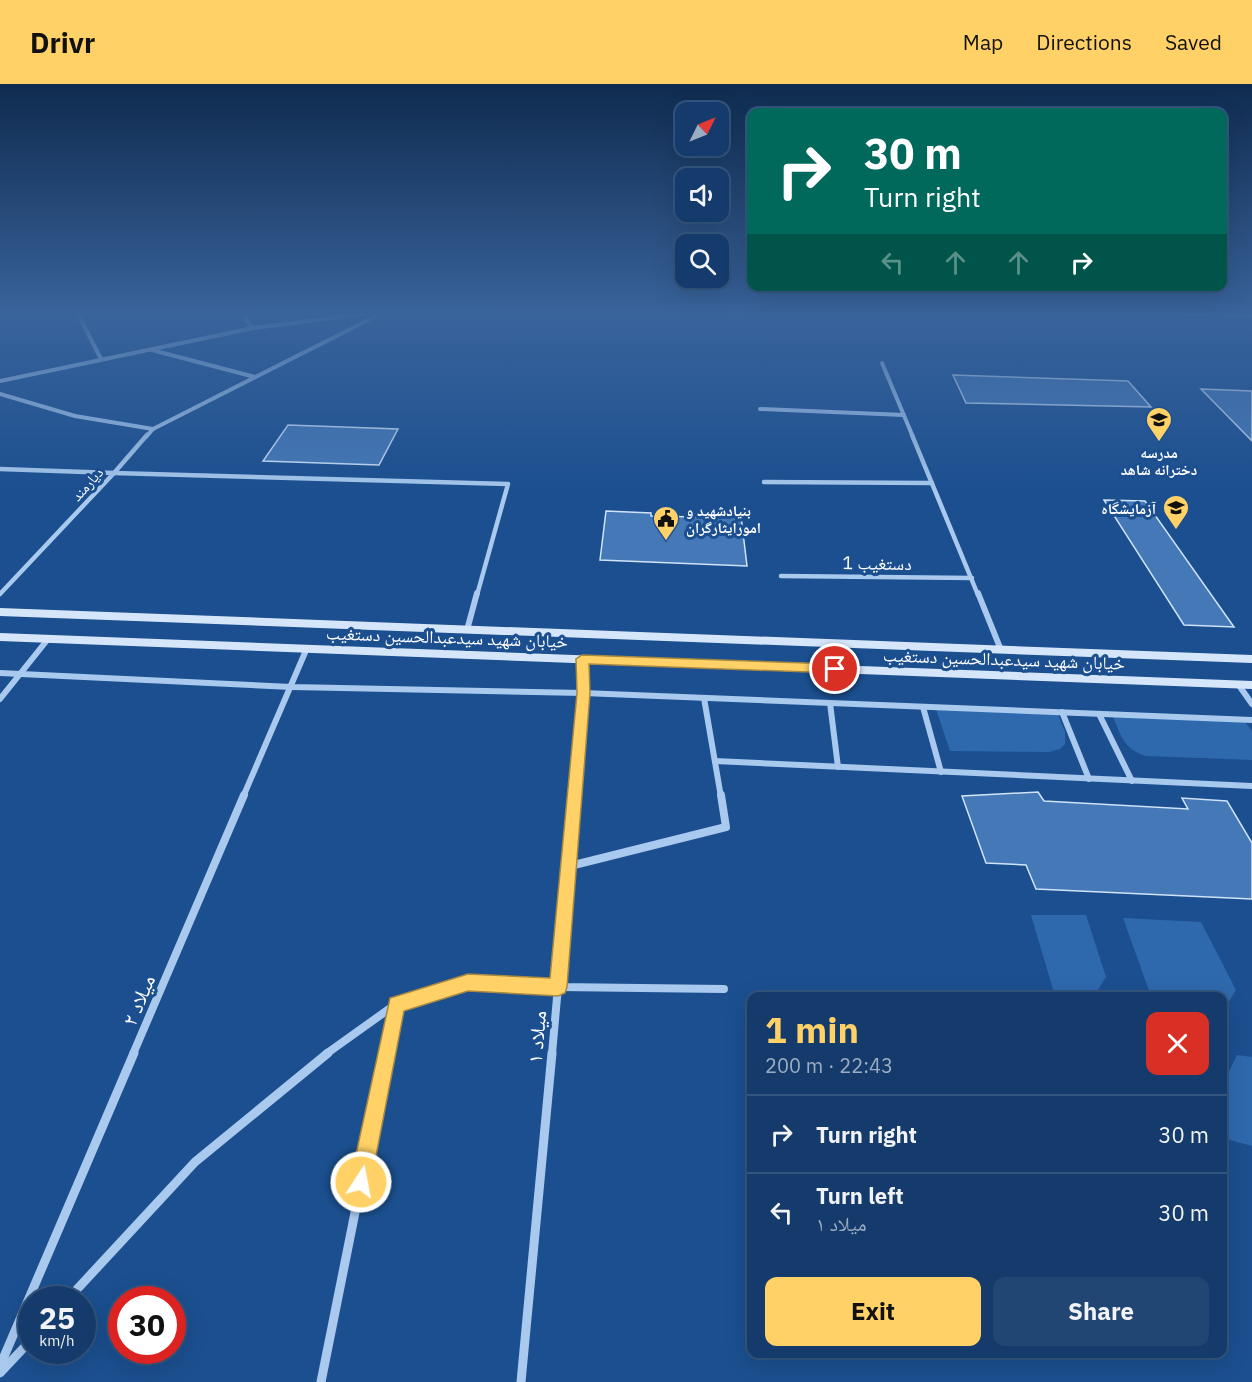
<!DOCTYPE html>
<html lang="en">
<head>
<meta charset="utf-8">
<style>
	body { margin:0; font-family:"IBM Plex Sans","Noto Naskh Arabic",sans-serif; background:#214673; color:#f1f3f6; height:100vh; display:flex; flex-direction:column; font-size:22px; white-space:nowrap }
	* { box-sizing:border-box; margin:0 }
	p { font-size:20px; color:#9dadc1 }
	.icon { flex:none; width:33px; height:33px; fill:none; stroke:currentColor; stroke-width:2; stroke-linecap:round; stroke-linejoin:round }
	.map { position:relative; flex:1; overflow:hidden }
	.sheet { position:absolute; left:747px; top:908px; width:480px; height:366px; display:flex; flex-direction:column; background:#143b6b; border-radius:12px; box-shadow:0 6px 24px #0002,0 0 0 2px #33557e }
	.sheet>* { flex:none }
	.banner { position:absolute; left:747px; top:24px; width:480px; height:183px; border-radius:12px; box-shadow:0 6px 24px #0002,0 0 0 2px #33557e; background:#00695c; color:#fff; overflow:hidden }
	.needle { width:39px; rotate:47deg }
	.controls { position:absolute; left:675px; top:18px; display:grid; gap:12px }
	.controls a { display:grid; place-items:center; width:54px; height:54px; border-radius:12px; background:#143b6b; box-shadow:0 6px 24px #0002,0 0 0 2px #33557e; font-size:30px }
	.speed { position:absolute; left:18px; top:1202px; display:flex; gap:12px; font-size:30px; font-weight:700; text-align:center }
	.speed>* { display:grid; place-content:center; width:78px; height:78px; border-radius:50%; background:#143b6b; box-shadow:0 6px 24px #0002,0 0 0 2px #33557e; line-height:1 }
	.speed small { font-size:15px; font-weight:400 }
	.speed .limit { border:9px solid #d22; background:#fff; color:#111 }
	.pin { position:absolute; display:grid; place-items:center; width:51px; height:51px; color:#fff; margin:-26px; border:3px solid #fff; border-radius:50%; box-shadow:0 2px 6px #0007 }
	.me { position:absolute; width:66px; margin:-33px; rotate:11deg; stroke-linejoin:round; filter:drop-shadow(0 0 4px #0008) }
	.turn { display:flex; align-items:center; gap:21px; height:126px; padding:0 18px; font-size:27px }
	.turn .icon { width:78px; height:78px; stroke-width:2.5 }
	.turn b { display:block; font-size:42px; line-height:51px }
	.lanes { display:flex; align-items:center; height:57px; padding:0 18px; background:#0003; justify-content:center; gap:30px; direction:ltr }
	.lanes .off { opacity:.35 }
	.round { display:grid; place-items:center; flex:none; width:63px; height:63px; border-radius:12px; background:#214673 }
	.summary { display:flex; align-items:center; justify-content:space-between; height:102px; padding:0 18px }
	h1 { font-size:36px; font-weight:800; line-height:45px; color:#ffd166 }
	.button { display:flex; gap:12px; margin-top:auto; padding:12px 18px }
	.button a { flex:1; height:69px; border-radius:12px; background:#ffd166; color:#111; font-size:24px; font-weight:800; line-height:69px; text-align:center }
	.button a+a { background:#214673; color:#f1f3f6 }
	ul { padding:0; list-style:none }
	li { display:flex; align-items:center; gap:18px; height:78px; padding:0 18px; border-top:2px solid #33557e }
	li div { flex:1 }
	li b { display:block; font-size:22px }
	li em { font-style:normal }
	header { display:flex; align-items:center; gap:36px; box-sizing:border-box; height:84px; padding:0 30px; background:#ffd166; color:#111 }
	header strong { font-size:28px }
	nav { display:flex; gap:33px; margin-inline-start:auto; font-size:21px }
	.map>svg:first-child { display:block }
	.green { fill:#2e69ad }
	.building { fill:#4478b7; stroke:#cfe3fa; stroke-width:1.5 }
	.lines { fill:none; stroke-linecap:round; stroke-linejoin:round }
	.minor-far4 { stroke:#a9c9ee; stroke-width:4 }
	.minor-far3 { stroke:#a9c9ee; stroke-width:4.5 }
	.minor-far2 { stroke:#a9c9ee; stroke-width:6 }
	.minor-far1 { stroke:#a9c9ee; stroke-width:8 }
	.minor { stroke:#a9c9ee; stroke-width:9 }
	.secondary { fill:#d6e6fa; fill-rule:evenodd }
	.route { fill:#ffd166; stroke:#a68842; stroke-width:1.5 }
	.labels { text-anchor:middle; dominant-baseline:central; stroke-width:6; stroke-linejoin:round; paint-order:stroke }
	.far-poi-label { font-size:15px; font-weight:bold; fill:#fff; stroke:#1b4f8f }
	.far-street-label { font-size:15px; fill:#fff; stroke:#1b4f8f }
	.street-label { font-size:18px; fill:#fff; stroke:#1b4f8f }
	.near-street-label { font-size:21px; fill:#fff; stroke:#1b4f8f }
</style>
</head>
<body>
<header>
<strong>Drivr</strong>
<nav><a>Map</a><a>Directions</a><a>Saved</a></nav>
</header>
<div class="map">
<svg width="1252" height="1298" viewBox="0 0 1252 1298">
	<rect width="100%" height="100%" fill="#1b4f8f"/>
	<g class="green">
		<path d="M936,625L1058,631L1065,648V660L1060,665L1049,668L950,667Z"/>
		<path d="M1113,633L1245,638L1252,647V676L1146,672C1124,665 1122,654 1113,633Z"/>
		<path d="M1031,831H1086L1106,893L1094,912H1055Z"/>
		<path d="M1123,834L1201,838L1236,906L1223,927L1222,912H1151Z"/>
		<path d="M1237,971L1252,973V1062L1223,1054V1000Z"/>
	</g>
	<g class="building">
		<path d="M953,291L1128,297L1151,323L966,319Z"/>
		<path d="M1201,305L1252,307V357Z"/>
		<path d="M288,341L398,345L379,381L263,377Z"/>
		<path d="M1104,416L1145,417L1234,543L1184,541Z"/>
		<path d="M606,427L651,429V432L697,433V430L741,432L747,482L600,476Z"/>
		<path d="M1038,708L1044,717L1188,725L1182,714L1227,717L1252,759V815L1036,805L1026,781L986,779L962,712Z"/>
	</g>
	<g class="lines">
		<g class="minor-far4">
			<path d="M77,228L101,275"/>
			<path d="M241,228L253,244"/>
			<path d="M1183,228L1252,232"/>
			<path d="M152,266L255,293"/>
			<path d="M882,279L913,353"/>
			<path d="M0,297L253,244L377,228"/>
			<path d="M0,310L75,332L153,345L146,353"/>
			<path d="M760,325L904,331"/>
			<path d="M153,345L384,228"/>
		</g>
		<g class="minor-far3">
			<path d="M912,351L978,511"/>
			<path d="M0,385L114,389L0,510"/>
			<path d="M114,389L147,351"/>
			<path d="M114,389L508,400L477,511"/>
			<path d="M764,398L932,399"/>
			<path d="M781,492L972,494"/>
		</g>
		<g class="minor-far2">
			<path d="M978,509L1001,566"/>
			<path d="M467,546L477,509"/>
			<path d="M0,589L292,603L583,609L1252,636"/>
			<path d="M1238,600L1252,620"/>
			<path d="M704,614L721,713"/>
			<path d="M0,615L48,555"/>
			<path d="M830,619L838,683"/>
			<path d="M923,623L941,688"/>
			<path d="M1062,628L1089,695"/>
			<path d="M1099,630L1132,697"/>
			<path d="M715,677L1252,702"/>
			<path d="M243,713L307,564"/>
			<path d="M575,713L583,609L582,575"/>
		</g>
		<g class="minor-far1">
			<path d="M570,782L726,743L721,711"/>
			<path d="M133,970L244,711"/>
			<path d="M326,970L396,920L468,899L558,903L724,905"/>
			<path d="M386,970L396,921"/>
			<path d="M552,970L575,711"/>
		</g>
		<g class="minor">
			<path d="M68,1215L195,1078L328,969"/>
			<path d="M0,1282L134,969"/>
			<path d="M0,1289L32,1255"/>
			<path d="M321,1298L387,969"/>
			<path d="M521,1298L552,969"/>
		</g>
		<g class="secondary">
			<path d="M0,524L1252,571V579L0,532Z"/>
			<path d="M0,549L1252,597V605L0,557Z"/>
		</g>
	</g>
	<linearGradient id="sky" x2="0" y2="1"><stop stop-color="#0f2b4f"/><stop offset="0.56" stop-color="#39639b"/><stop offset="1" stop-color="#39639b" stop-opacity="0"/></linearGradient>
	<rect width="1252" height="410" fill="url(#sky)"/>
	<path class="route" d="M582,571L835,580L841,585L835,589L589,580L590,609L567,903L565,909L558,912L468,907L404,927L371,1098L368,1105L361,1108L353,1105L350,1098L390,914L468,890L550,894L577,609L576,575Z"/>
	<defs>
		<symbol id="school-pin" viewBox="-11 -11 22 30"><path d="M0 17L-7.5 6A9.5 9.5 0 1 1 7.5 6Z" fill="#ffd166" stroke="#1b4f8f"/><path d="M0-5L7-2L0 1L-7-2ZM-4 1L0 2.5L4 1V4Q0 6-4 4Z" fill="#111"/></symbol>
		<symbol id="civic-pin" viewBox="-11 -11 22 30"><path d="M0 17L-7.5 6A9.5 9.5 0 1 1 7.5 6Z" fill="#ffd166" stroke="#1b4f8f"/><path d="M-.6-6.5H3V-4.5H.6V-3L4-1V1h2V6H-6V1h2V-1L-.6-3ZM-1.2 2.5V6h2.4V2.5Z" fill="#111"/></symbol>
	</defs>
	<g fill-rule="evenodd">
		<use href="#school-pin" x="1144" y="321" width="30" height="40"/>
		<use href="#school-pin" x="1161" y="409" width="30" height="40"/>
		<use href="#civic-pin" x="651" y="420" width="30" height="40"/>
	</g>
	<g class="labels">
		<g class="far-poi-label">
			<text x="1159" y="368">مدرسه<tspan x="1159" dy="17">دخترانه شاهد</tspan></text>
			<text x="1156" y="424" text-anchor="end">آزمایشگاه</text>
			<text x="686" y="426" text-anchor="start">بنیادشهید و<tspan x="686" dy="17">امورایثارگران</tspan></text>
		</g>
		<g class="far-street-label">
			<text transform="translate(87 400) rotate(-48)">دیارمند</text>
		</g>
		<g class="street-label">
			<text transform="translate(877 479) rotate(1)">دستغیب 1</text>
			<text transform="translate(447 553) rotate(2)">خیابان شهید سیدعبدالحسین دستغیب</text>
			<text transform="translate(1004 575) rotate(2)">خیابان شهید سیدعبدالحسین دستغیب</text>
		</g>
		<g class="near-street-label">
			<text transform="translate(138 916) rotate(-67)">میلاد ۲</text>
			<text transform="translate(536 953) rotate(-85)">میلاد ۱</text>
		</g>
	</g>
</svg>
<div class="controls">
<a><svg class="needle" viewBox="-14 -14 28 28"><path d="M0-13l5 13h-10z" fill="#e53935"/><path d="M0 13l5-13h-10z" fill="#9dadc1"/></svg></a>
<a><svg class="icon" aria-label="sound" viewBox="0 0 24 24"><path d="M4 9h4l5-4v14l-5-4H4zM17 9q2 3 0 6"/></svg></a>
<a><svg class="icon" aria-label="search" viewBox="0 0 24 24"><circle cx="10" cy="10" r="6"/><path d="M15 15l6 6"/></svg></a>
</div>
<div class="speed"><div>25<small>km/h</small></div><div class="limit">30</div></div>
<div class="pin" style="left:835px;top:585px;background:#d93025"><svg class="icon" aria-label="arrive" viewBox="0 0 24 24"><path d="M6 21V4h12l-3 4 3 4H6"/></svg></div>
<svg class="me" style="left:361px;top:1098px" viewBox="-20 -20 40 40"><circle r="17" fill="#ffd166" stroke="#fff" stroke-width="3"/><path d="M0-11L8 9 0 5-8 9z" fill="#fff"/></svg>
<div class="banner">
<div class="turn"><svg class="icon" aria-label="right" viewBox="0 0 24 24"><path d="M7 20v-9h11M14 6l5 5-5 5"/></svg><div><b>30 m</b>Turn right</div></div>
<div class="lanes"><svg class="icon off" aria-label="left" viewBox="0 0 24 24"><path d="M17 20v-9H6M10 6l-5 5 5 5"/></svg><svg class="icon off" aria-label="ahead" viewBox="0 0 24 24"><path d="M12 20V5M6 11l6-6 6 6"/></svg><svg class="icon off" aria-label="ahead" viewBox="0 0 24 24"><path d="M12 20V5M6 11l6-6 6 6"/></svg><svg class="icon" aria-label="right" viewBox="0 0 24 24"><path d="M7 20v-9h11M14 6l5 5-5 5"/></svg></div>
</div>
<section class="sheet">
<div class="summary"><div><h1>1 min</h1><p>200 m · 22:43</p></div><a class="round" style="background:#d93025;color:#fff"><svg class="icon" aria-label="close" viewBox="0 0 24 24"><path d="M6 6l12 12M18 6L6 18"/></svg></a></div>
<ul>
<li><svg class="icon" aria-label="right" viewBox="0 0 24 24"><path d="M7 20v-9h11M14 6l5 5-5 5"/></svg><div><b>Turn right</b></div><em>30 m</em></li>
<li><svg class="icon" aria-label="left" viewBox="0 0 24 24"><path d="M17 20v-9H6M10 6l-5 5 5 5"/></svg><div><b>Turn left</b><p>میلاد ۱</p></div><em>30 m</em></li>
</ul>
<div class="button"><a>Exit</a><a>Share</a></div>
</section>
</div>
</body>
</html>
